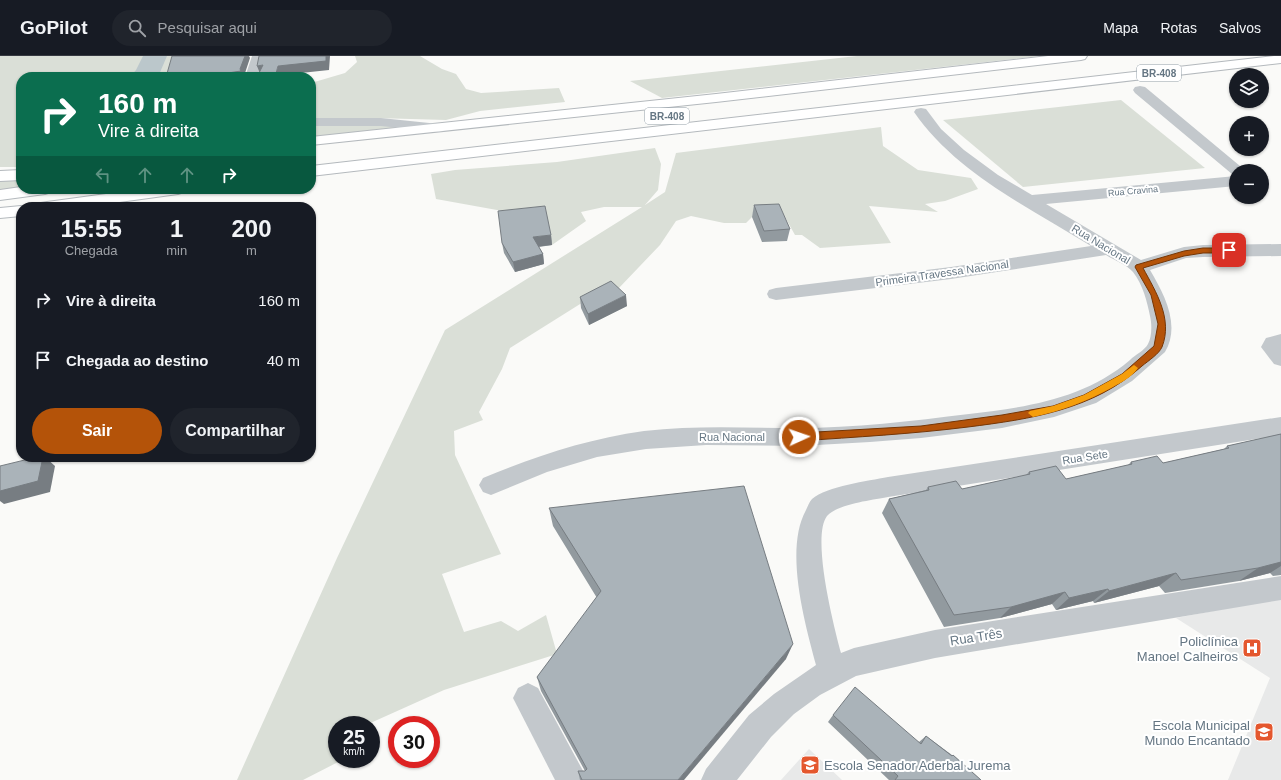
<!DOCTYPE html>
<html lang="pt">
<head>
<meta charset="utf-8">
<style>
	body { margin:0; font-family:Arial,sans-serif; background:#20242c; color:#f1f3f6; height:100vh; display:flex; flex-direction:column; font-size:15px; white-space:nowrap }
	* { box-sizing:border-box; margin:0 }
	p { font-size:13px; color:#9ea1a6 }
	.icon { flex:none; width:22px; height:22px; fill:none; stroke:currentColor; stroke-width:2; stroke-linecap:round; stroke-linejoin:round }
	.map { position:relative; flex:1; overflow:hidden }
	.drawer { position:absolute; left:16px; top:146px; width:300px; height:260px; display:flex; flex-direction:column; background:#171b24; border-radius:16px; box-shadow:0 1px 3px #0004 }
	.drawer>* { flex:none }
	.guide { position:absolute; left:16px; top:16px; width:300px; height:122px; border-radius:16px; box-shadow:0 1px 3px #0004; background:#0b6e4f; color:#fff; overflow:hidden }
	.tools { position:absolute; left:1229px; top:12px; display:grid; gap:8px }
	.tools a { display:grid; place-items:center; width:40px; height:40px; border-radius:50%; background:#171b24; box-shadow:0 1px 3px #0004; font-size:20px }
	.speed { position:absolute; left:328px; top:660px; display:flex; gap:8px; font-size:20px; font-weight:700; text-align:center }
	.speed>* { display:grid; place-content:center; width:52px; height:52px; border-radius:50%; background:#171b24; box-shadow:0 1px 3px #0004; line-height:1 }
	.speed small { font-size:10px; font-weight:400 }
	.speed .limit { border:6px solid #d22; background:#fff; color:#111 }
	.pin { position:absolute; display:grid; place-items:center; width:34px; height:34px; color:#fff; margin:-17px; border-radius:8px; box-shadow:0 2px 6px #0006 }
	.me { position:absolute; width:44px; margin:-22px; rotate:87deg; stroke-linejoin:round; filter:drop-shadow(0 0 3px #0008) }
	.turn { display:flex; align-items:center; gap:14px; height:84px; padding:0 16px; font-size:18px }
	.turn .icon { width:52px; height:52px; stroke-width:2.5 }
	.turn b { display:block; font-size:28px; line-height:34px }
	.lanes { display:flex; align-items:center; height:38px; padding:0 16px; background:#0003; justify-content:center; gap:20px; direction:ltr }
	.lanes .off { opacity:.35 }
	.eta { display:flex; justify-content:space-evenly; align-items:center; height:68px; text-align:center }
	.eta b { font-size:24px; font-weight:800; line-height:28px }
	.action { display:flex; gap:8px; margin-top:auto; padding:8px 16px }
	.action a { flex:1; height:46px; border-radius:24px; background:#b45309; color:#fff; font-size:16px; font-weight:800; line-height:46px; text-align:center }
	.action a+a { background:#20242c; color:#f1f3f6 }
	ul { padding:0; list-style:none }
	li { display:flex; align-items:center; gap:12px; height:60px; padding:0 16px }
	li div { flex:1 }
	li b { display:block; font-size:15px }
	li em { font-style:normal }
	header { display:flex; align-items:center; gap:24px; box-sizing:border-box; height:56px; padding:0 20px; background:#171b24; border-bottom:1px solid #363941 }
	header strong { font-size:19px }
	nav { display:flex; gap:22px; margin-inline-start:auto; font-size:14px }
	.search { width:280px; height:36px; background:#20242c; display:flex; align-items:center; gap:10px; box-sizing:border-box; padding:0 14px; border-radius:22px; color:#9ea1a6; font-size:15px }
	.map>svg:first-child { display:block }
	.built { fill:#e8e9e9 }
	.green { fill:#dadfd7 }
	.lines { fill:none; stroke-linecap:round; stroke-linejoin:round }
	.river { fill:#bbc7cb; fill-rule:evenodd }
	.highway-casing { stroke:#b4b9bd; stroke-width:2 }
	.street { fill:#c3c8cc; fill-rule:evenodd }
	.highway { fill:#fff; fill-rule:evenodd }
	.wall { fill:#929a9f }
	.shaded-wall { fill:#777d82 }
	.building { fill:#aab3b9; stroke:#777d82 }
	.route { fill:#b45309; stroke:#753606 }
	.slow { fill:#f59e0b }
	.labels { text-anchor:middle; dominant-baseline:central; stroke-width:4; stroke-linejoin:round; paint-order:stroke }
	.far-street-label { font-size:9px; fill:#657683; stroke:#fff }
	.shield { fill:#fff; stroke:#939fa8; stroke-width:1 }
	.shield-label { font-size:10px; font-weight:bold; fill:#657683 }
	.street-label { font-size:11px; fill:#657683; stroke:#fff }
	.near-street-label { font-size:13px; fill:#657683; stroke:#fff }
	.near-poi-label { font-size:13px; fill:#657683; stroke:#fff; text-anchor:end }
</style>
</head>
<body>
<header>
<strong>GoPilot</strong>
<div class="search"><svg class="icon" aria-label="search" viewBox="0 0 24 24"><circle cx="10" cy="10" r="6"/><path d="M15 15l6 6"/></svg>Pesquisar aqui</div>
<nav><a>Mapa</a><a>Rotas</a><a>Salvos</a></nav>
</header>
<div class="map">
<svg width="1281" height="724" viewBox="0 0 1281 724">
	<rect width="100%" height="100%" fill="#fafaf8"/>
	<g class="built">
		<path d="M1281,542V724H1228L1270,622L1176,562Z"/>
		<path d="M809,693L842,724H781Z"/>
	</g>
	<g class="green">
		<path d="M0,0H182L169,21H21V111H0Z"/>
		<path d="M355,0H420L442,13L456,18L466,33L481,37L559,32L565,46L480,55L446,64L375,62L311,64V27L345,17L357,6Z"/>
		<path d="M857,0H1040L662,42L630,25Z"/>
		<path d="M1121,44L1205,112L1023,131L943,64Z"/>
		<path d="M311,68L408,70L311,81Z"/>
		<path d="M881,71L883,90L918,114L971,122L978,133L945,145L925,148L938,156L869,150L891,187L820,192L802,179H795L781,154L753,157L752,161L746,167H724L691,160L676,165L660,189L618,233L612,228L510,292L502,313L479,356L483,364L454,375L455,399L501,498L442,518L464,576L501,565L518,575L546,559L557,598L444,634L366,669H337V703H344L303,724H237L337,502L445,274L642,151H604L581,156L586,165L552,189L508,156L436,143L431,118L455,114L557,106L655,92L661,108L658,134L645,149L665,136L676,97Z"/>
		<path d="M21,124V132L0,134V125Z"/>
	</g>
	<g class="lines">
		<path class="river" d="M143,0H167L158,21H130L136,14Z"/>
		<defs>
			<g id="highway">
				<path d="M1048,0H1087L1085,3L1081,4L716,46L311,89V81L716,38Z"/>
				<path d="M1274,0H1281V7L311,120V110Z"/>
				<path d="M21,114V124L0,125V115Z"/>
				<path d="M21,131V133H53L51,136L45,138L0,144V134Z"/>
				<path d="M143,133H186L184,136L178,138L83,151H39L41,147L47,146Z"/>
				<path d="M21,150L25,151H21V160L0,162V152Z"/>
			</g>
		</defs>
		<use href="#highway" class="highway-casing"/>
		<g class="street">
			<path d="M252,0H264L259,21H245Z"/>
			<path d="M1140,30L1145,31L1246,115H1236V119L1232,118L1135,37L1133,34L1135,31Z"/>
			<path d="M921,52L926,53L941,73L964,94L998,119L1032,139L1236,120V130L1046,148L1141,204L1184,191L1203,189L1281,188V200L1203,201L1186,202L1150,214C1164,238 1181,269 1165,296L1132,325L1096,347L1054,361L1002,372L921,382L870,386L799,390L706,389L646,393L597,401L547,416L491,439L483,436L479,429L483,422C536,400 587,383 644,375C695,369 746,372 797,372C854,372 912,365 969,358C1028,351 1084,343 1130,304C1135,299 1145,294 1148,288C1152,281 1152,268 1150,260C1147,245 1143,229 1133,216C1127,209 1114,204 1106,199L951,223L776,244L769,242L767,238L769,234L776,232L951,211L1091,190C1030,152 956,117 914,56L916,53Z"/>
			<path d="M311,62H381L439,68L444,69L446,72L444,75L439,76L381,70H311Z"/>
			<path d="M1281,278V310L1274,308L1261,291L1266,282Z"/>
			<path d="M1281,361V379L888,441C873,444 837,448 827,460C811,481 834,571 841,597L854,592L935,574L1281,520V544L935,602L856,620L820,639L794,658L771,681L737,724H701L706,713L749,659L774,638L816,609C805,567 784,494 806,454C808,450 809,446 812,443C827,430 868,425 888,421Z"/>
			<path d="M528,627L538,632L588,724H555L513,642L518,632Z"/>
		</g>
		<use href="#highway" class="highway"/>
	</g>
	<g class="wall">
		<path d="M754,149L790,173L787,185L762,186L752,161Z"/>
		<path d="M551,179L552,189L539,191L543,198L544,208L515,216L504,197L502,187Z"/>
		<path d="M580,241L627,250L589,269L581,252Z"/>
		<path d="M1281,378V519L1273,520L1270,517L1239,525L1165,537L1159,530L1094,547L1093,545L1056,554L1052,548L1000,562L944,571L882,457L889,443L926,434L928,431L962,433L1026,419L1029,416L1066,423L1128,409L1131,406L1163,407L1224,393L1227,390Z"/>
		<path d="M549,452L786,603L585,715L541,635L537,621L597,542L553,470Z"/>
		<path d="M833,659L919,686L926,680L952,699H953L981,724H889L828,666Z"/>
		<path d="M578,715L582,724H580Z"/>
	</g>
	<g class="shaded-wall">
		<path d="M245,0H249L250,2L244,20V21H202Z"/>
		<path d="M326,0H330L329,14L282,19V21H275L278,10Z"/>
		<path d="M263,9L261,20L257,10Z"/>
		<path d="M551,179L552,189L534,191L533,181Z"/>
		<path d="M543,198L544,208L515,216L513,206Z"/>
		<path d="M626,239L627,250L589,269L588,258Z"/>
		<path d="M43,401H45L55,410L50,436L4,448L0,445V435Z"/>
		<path d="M1281,506V510L1270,517L1239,525L1258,512Z"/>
		<path d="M1176,517L1159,530L1094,547L1109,535Z"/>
		<path d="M1108,533L1093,545L1056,554L1069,542Z"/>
		<path d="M1065,536L1052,548L1000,562L1011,551Z"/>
		<path d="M793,588L786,603L684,724H678Z"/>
	</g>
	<g class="building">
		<path d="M172,0H245L240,13L241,15L202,21H166Z"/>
		<path d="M259,0H326V5L278,10L275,21H257L263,9L257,10Z"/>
		<path d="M779,148L790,173L764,175L754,149Z"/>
		<path d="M545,150L551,179L533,181L543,198L513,206L502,187L498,155Z"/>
		<path d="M611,225L626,239L588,258L580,241Z"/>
		<path d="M1281,378V506L1258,512L1181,524L1176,517L1109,535L1108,533L1069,542L1065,536L1011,551L954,559L889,443L929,434L928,431L956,425L962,433L1030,418L1029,416L1056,410L1066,423L1132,408L1131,406L1157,400L1163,407L1229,392L1227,390Z"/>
		<path d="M37,401H43L38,425L0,435V410Z"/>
		<path d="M744,430L793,588L678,724H582L578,715H585L587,713L537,621L601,535L549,452Z"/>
		<path d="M855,631L921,688L926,680L952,700L953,699L981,724H895L898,720L833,659Z"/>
	</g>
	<path class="route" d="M1203,192H1229L1233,194L1229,197H1203L1184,200L1143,212C1156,236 1173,263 1162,291C1159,298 1148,305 1142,310C1093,354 1031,363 968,371C912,378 856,381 799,385L794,381L799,377L921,370L1002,359L1053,350L1084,339L1122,318L1154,290L1158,268L1151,239L1135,211L1136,209L1184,195Z"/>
	<path class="slow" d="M1134,309L1138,312C1132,321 1122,326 1113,331C1088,345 1062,355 1033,361L1028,357L1030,355L1053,350L1084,339L1122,318Z"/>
	<defs>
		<symbol id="hospital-square" viewBox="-11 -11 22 22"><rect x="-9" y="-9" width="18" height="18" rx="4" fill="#e4572e" stroke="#fff"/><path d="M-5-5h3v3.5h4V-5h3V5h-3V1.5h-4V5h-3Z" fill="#fff"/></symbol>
		<symbol id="school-square" viewBox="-11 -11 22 22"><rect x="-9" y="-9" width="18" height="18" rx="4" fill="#e4572e" stroke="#fff"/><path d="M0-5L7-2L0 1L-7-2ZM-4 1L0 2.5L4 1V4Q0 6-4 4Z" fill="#fff"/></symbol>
	</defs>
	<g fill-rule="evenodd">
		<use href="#hospital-square" x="1241" y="581" width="22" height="22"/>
		<use href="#school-square" x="1253" y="665" width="22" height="22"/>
		<use href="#school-square" x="799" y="698" width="22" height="22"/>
	</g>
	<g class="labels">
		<g class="far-street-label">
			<text transform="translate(1133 135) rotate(-5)">Rua Cravina</text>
		</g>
		<g class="shield">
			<rect x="1137" y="9" width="44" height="16" rx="3"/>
			<rect x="645" y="52" width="44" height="16" rx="3"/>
		</g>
		<g class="shield-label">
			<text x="1159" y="17">BR-408</text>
			<text x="667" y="60">BR-408</text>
		</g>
		<g class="street-label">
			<text transform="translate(1101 188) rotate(31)">Rua Nacional</text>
			<text transform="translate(942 217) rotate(-8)">Primeira Travessa Nacional</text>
			<text x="732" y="381">Rua Nacional</text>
			<text transform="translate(1085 401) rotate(-9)">Rua Sete</text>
		</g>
		<g class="near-street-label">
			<text transform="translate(976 581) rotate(-9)">Rua Três</text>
		</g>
		<g class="near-poi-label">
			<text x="1238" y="585">Policlínica<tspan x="1238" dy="15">Manoel Calheiros</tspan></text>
			<text x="1250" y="669">Escola Municipal<tspan x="1250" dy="15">Mundo Encantado</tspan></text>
			<text x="824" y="709" text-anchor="start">Escola Senador Aderbal Jurema</text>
		</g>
	</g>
</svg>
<div class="tools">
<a><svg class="icon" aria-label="layers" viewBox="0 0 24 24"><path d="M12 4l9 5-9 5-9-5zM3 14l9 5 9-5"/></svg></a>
<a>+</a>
<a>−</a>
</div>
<div class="speed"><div>25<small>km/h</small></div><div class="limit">30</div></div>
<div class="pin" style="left:1229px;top:194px;background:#d93025"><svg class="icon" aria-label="arrive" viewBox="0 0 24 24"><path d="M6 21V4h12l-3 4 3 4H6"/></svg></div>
<svg class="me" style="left:799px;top:381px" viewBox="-20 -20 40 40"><circle r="17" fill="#b45309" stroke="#fff" stroke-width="3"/><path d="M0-11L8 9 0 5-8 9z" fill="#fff"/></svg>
<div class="guide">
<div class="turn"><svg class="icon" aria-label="right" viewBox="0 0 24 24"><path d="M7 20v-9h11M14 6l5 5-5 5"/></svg><div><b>160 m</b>Vire à direita</div></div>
<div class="lanes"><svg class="icon off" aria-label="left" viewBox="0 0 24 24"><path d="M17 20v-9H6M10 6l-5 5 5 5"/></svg><svg class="icon off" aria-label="ahead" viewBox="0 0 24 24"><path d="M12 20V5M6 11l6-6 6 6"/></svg><svg class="icon off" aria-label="ahead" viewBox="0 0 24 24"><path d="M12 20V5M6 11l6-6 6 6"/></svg><svg class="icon" aria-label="right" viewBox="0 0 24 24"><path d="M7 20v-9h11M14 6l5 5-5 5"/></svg></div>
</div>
<section class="drawer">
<div class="eta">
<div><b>15:55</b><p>Chegada</p></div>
<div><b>1</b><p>min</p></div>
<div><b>200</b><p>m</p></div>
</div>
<ul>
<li><svg class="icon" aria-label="right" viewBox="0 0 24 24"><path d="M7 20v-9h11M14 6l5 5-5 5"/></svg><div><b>Vire à direita</b></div><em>160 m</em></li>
<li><svg class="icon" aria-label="arrive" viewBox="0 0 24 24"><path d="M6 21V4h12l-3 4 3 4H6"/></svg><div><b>Chegada ao destino</b></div><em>40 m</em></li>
</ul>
<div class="action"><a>Sair</a><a>Compartilhar</a></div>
</section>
</div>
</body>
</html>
